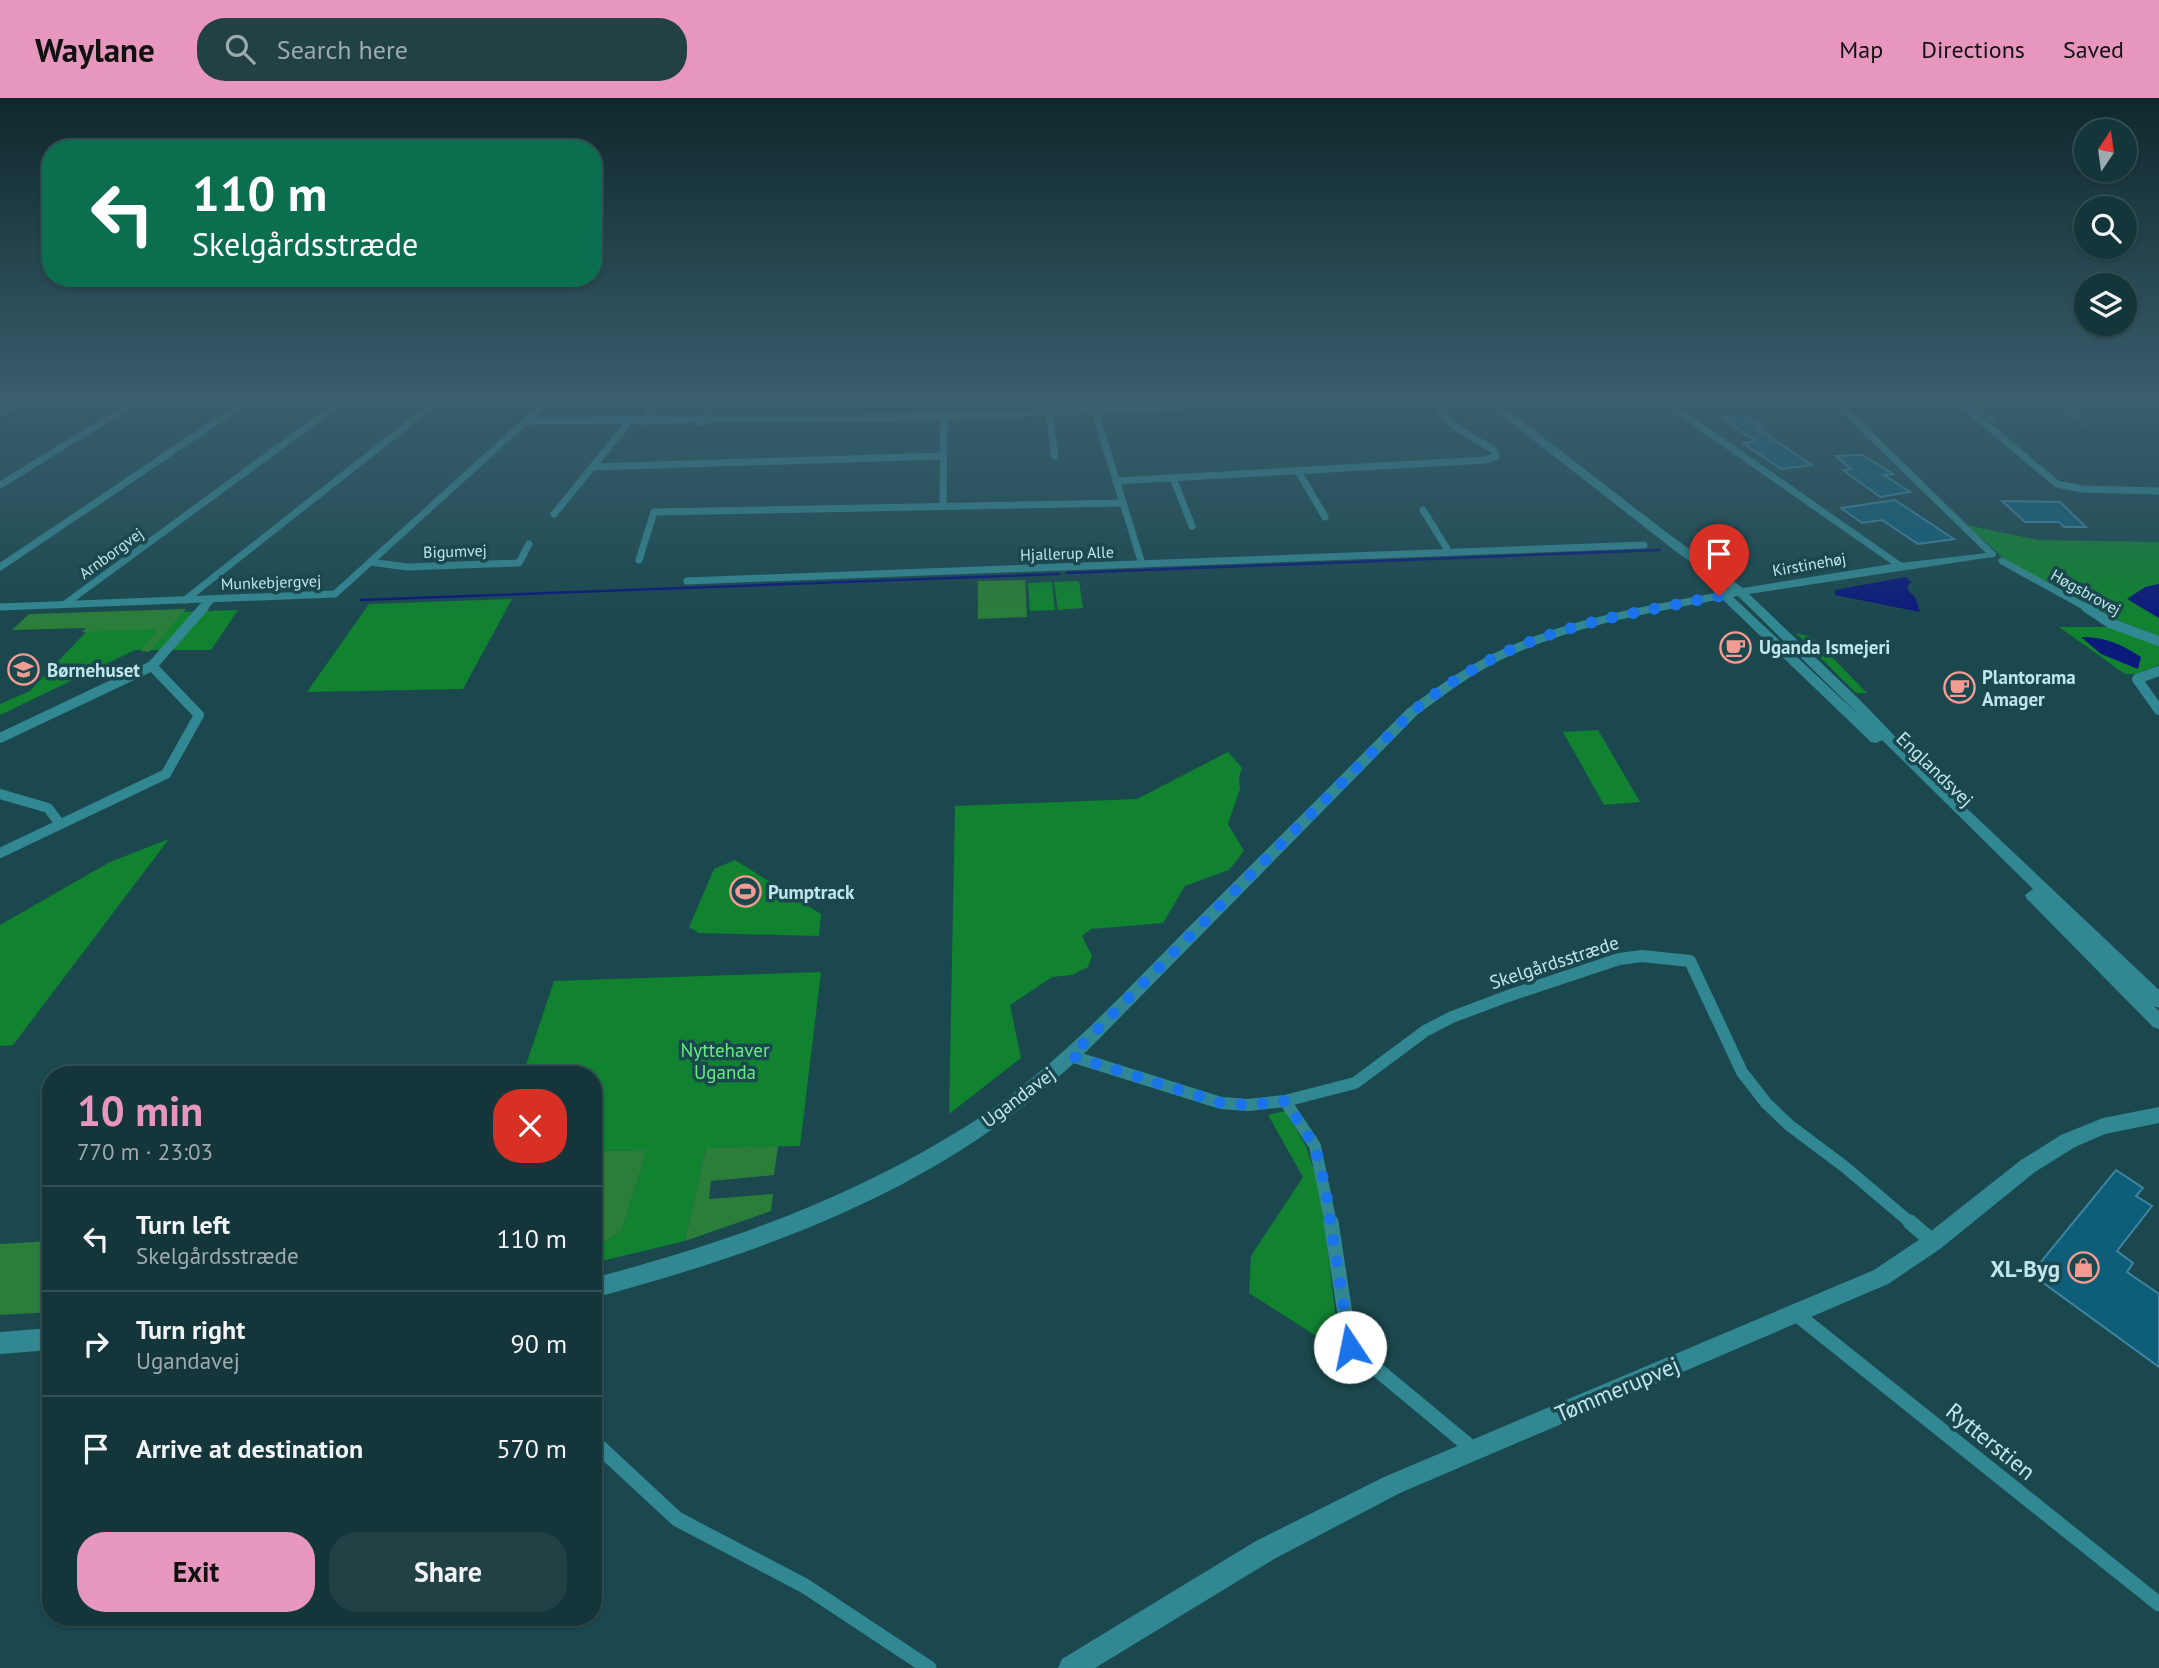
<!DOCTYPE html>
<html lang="en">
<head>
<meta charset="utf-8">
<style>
	body { margin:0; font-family:"PT Sans",sans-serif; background:#214145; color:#f1f3f6; height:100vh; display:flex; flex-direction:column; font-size:26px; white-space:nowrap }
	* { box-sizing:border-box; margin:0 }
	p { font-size:23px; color:#9dabaf }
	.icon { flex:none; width:38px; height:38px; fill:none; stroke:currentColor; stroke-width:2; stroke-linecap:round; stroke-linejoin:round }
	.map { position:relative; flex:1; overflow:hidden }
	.panel { position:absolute; left:42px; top:968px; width:560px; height:560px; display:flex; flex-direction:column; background:#14363a; border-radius:28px; box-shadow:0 2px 5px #0004,0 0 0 2px #335054 }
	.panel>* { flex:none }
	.banner { position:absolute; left:42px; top:42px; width:560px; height:147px; border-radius:28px; box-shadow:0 2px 5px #0004,0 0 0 2px #335054; background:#0b6e4f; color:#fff; overflow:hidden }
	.needle { width:46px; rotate:13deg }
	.buttons { position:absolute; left:2074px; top:21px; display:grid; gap:14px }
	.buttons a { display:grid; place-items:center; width:63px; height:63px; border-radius:50%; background:#14363a; box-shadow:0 2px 5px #0004,0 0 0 2px #335054; font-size:35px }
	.pin { position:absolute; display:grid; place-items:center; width:60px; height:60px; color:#fff; margin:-72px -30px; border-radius:50% 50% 50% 0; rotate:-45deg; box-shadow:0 0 7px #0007 }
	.pin .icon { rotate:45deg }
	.me { position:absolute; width:77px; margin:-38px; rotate:349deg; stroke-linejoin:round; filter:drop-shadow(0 0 5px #0008) }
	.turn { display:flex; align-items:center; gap:24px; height:147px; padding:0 35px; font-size:32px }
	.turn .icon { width:91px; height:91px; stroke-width:2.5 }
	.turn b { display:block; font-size:49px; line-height:60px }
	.round { display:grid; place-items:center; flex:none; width:74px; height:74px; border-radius:28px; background:#214145 }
	.head { display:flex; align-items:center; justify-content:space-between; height:119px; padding:0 35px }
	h1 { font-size:42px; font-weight:800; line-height:52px; color:#e797bd }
	.button { display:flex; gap:14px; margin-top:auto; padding:14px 35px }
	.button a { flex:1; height:80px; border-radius:28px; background:#e797bd; color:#111; font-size:28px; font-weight:800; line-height:80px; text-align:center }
	.button a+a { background:#214145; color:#f1f3f6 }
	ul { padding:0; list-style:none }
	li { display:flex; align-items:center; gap:21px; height:105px; padding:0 35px; border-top:2px solid #335054 }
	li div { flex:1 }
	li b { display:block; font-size:26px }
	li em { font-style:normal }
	header { display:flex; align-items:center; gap:42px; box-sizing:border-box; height:98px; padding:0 35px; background:#e797bd; color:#111 }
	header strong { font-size:33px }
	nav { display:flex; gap:38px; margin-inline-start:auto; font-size:24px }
	.search { width:490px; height:63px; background:#214145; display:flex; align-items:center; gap:18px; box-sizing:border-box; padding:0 24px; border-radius:28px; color:#9dabaf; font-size:26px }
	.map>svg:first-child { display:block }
	.green { fill:#108230 }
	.forest { fill:#2b7d3a }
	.water { fill:#0c1a7b }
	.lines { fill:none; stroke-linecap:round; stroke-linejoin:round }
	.stream { stroke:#0c1a7b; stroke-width:2.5 }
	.building { fill:#0f5e79; stroke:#3f85a1; stroke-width:2 }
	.street-far3 { stroke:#328892; stroke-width:7 }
	.street-far2 { stroke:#328892; stroke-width:10 }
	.street-far1 { stroke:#328892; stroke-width:12 }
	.street { stroke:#328892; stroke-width:15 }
	.secondary { fill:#328892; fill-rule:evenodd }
	.route { stroke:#1a73e8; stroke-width:12; stroke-dasharray:0 21.6 }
	.labels { text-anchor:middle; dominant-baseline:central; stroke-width:7; stroke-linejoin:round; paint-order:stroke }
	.far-street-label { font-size:16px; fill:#bfe6ec; stroke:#1b484e }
	.poi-label { font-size:19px; font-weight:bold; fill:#bfe6ec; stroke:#1b484e; text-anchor:start }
	.street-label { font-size:19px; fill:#bfe6ec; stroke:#1b484e }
	.park-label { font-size:19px; fill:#68ec7e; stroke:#1b484e }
	.near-poi-label { font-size:23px; font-weight:bold; fill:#bfe6ec; stroke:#1b484e; text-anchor:end }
	.near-street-label { font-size:23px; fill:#bfe6ec; stroke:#1b484e }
</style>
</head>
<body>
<header>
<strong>Waylane</strong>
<div class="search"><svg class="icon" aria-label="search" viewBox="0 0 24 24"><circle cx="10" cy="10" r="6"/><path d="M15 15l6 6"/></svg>Search here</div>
<nav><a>Map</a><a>Directions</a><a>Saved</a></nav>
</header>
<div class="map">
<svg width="2159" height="1570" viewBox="0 0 2159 1570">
	<rect width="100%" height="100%" fill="#1b484e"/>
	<g class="green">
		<path d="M1964,301H2066L2090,332L2057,308H1980L1999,325L1993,326Z"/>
		<path d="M1967,427L2038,442L2159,444V538L2112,520L2060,490L2010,466Z"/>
		<path d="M1079,483L1083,510L1058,512L1054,484Z"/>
		<path d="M1052,484L1055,512L1030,513L1028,485Z"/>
		<path d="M512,501L463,591L307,594L369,506Z"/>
		<path d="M238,512L211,552H135L0,617V606L30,593L103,516Z"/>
		<path d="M2059,529H2108L2159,546V567L2137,576H2125Z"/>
		<path d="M1796,535L1812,539L1867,595H1856Z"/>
		<path d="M1598,632L1640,704L1604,707L1563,634Z"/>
		<path d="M1228,654L1242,670L1239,679L1240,691L1228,726L1244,753L1229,772L1185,788L1163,825L1091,831L1082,838L1092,858L1088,869L1072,877L1052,879L1010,907L1021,960L949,1016L955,708L1137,701Z"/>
		<path d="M169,741L13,947L0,948V827L110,764Z"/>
		<path d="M735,762L821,816L819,838L699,835L689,829L714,771Z"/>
		<path d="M821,874L800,1048L706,1050L685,1143L593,1165V1152L622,1132L647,1052L594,1053L593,1055V976H523L554,883Z"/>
		<path d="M1285,1013L1306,1048L1320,1091L1339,1245L1352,1261L1249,1195L1251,1158L1303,1079L1268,1017Z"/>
	</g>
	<g class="forest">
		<path d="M1025,482L1027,519L978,521V483Z"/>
		<path d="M186,511L149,554L141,553L158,531L82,534L86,530L12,532L29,516Z"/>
		<path d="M778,1048L774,1077L711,1083L709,1101L773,1096L771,1113L685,1143L706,1050Z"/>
		<path d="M647,1052L622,1132L593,1152L594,1053Z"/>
		<path d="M51,1143V1214L0,1217V1146Z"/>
	</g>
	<g class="water">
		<path d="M1906,479L1912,484L1908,487V492L1916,501L1920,514L1835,497V492Z"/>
		<path d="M2159,486V520L2127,501L2145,489Z"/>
		<path d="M2081,539C2106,539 2121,546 2141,559L2138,571L2101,556Z"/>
	</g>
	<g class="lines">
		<g class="stream">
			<path d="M1067,475L1660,452"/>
			<path d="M361,502L1059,476"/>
		</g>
	</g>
	<g class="building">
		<path d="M1744,317L1762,328L1755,329L1812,367L1781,371L1743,345L1756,343L1721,320Z"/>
		<path d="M1863,357L1893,376L1884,377L1910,394L1880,399L1843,372L1851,371L1836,358Z"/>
		<path d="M1895,402L1954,441L1918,446L1882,422L1862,425L1841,410Z"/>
		<path d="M2002,403L2060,404L2086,429H2064L2059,424H2025Z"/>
		<path d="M2116,1072L2143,1090L2136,1098L2152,1108L2117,1153L2133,1165L2127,1174L2159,1196V1269L2031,1176Z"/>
	</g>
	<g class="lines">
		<g class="street-far3">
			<path d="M1091,301L1142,466"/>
			<path d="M1661,301L1899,467"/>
			<path d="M1833,301L1992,456"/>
			<path d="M1956,301L2057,386L2082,391L2159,393"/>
			<path d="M0,316L25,301"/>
			<path d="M1049,316L1055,358"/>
			<path d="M526,323L938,319L1350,301"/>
			<path d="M644,324L659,301"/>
			<path d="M701,325L717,301"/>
			<path d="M593,369L942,358"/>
			<path d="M1298,373L1325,419"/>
			<path d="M1173,380L1192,428"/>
			<path d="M1116,383L1486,362L1496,358L1494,352L1455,329L1431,301"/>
			<path d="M943,408L944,319"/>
			<path d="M1423,412L1449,454"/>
			<path d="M554,416L629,324"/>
			<path d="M639,462L654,414L1123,405"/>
			<path d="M2002,463L2089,511"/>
			<path d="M370,464L407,469L519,465L529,446"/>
			<path d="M0,469L250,301"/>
			<path d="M687,483L1644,447"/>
			<path d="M185,502L440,301"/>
			<path d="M65,506L345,301"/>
			<path d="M0,509L335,496L550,301"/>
			<path d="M203,511L211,502"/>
		</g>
		<g class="street-far2">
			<path d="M2086,509L2110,525L2159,543"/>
			<path d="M2159,573L2137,581L2159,612"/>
			<path d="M0,640L152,568"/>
			<path d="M0,696L48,710L60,726"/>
			<path d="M0,755L166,676L199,617L152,568L204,509"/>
		</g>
		<g class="street-far1">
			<path d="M1071,958L1221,1005L1248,1007L1285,1003L1355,985L1425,933L1452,919L1508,898L1619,861L1642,858L1690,863L1742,974L1766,1005L1789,1027L1845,1069L1912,1126"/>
			<path d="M1285,1003L1315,1048L1331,1126"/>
		</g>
		<g class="street">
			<path d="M1331,1124L1350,1249L1474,1352"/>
			<path d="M1910,1124L1933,1144"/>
			<path d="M1795,1215L2159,1506"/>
			<path d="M593,1343L677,1421L805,1488L929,1570"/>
		</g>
		<g class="secondary">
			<path d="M135,301H146L0,391V383Z"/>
			<path d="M1481,301H1492C1577,363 1657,430 1743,490L1891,466L1996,454V458L1992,459L1749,496L1860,602L1940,685L2159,892V910L2154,908L2159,913V931L2153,929L2027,801L2025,797L2033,791L1882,642L1876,645L1871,644L1722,501C1643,516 1565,529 1493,566C1466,580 1441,599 1417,617L1089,951C1055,983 1020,1013 981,1039C864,1118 728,1164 593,1200V1180C724,1146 850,1101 965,1029C1048,977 1117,902 1186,832C1260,758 1334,685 1407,611C1432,593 1456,575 1483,561C1556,523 1636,510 1715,495L1713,492L1719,488L1730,492L1674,452ZM1738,498L1850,608L1861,619L1733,499Z"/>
			<path d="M2159,1009V1025L2105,1036L2075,1049L2035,1074L1940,1151L1888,1186L1400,1395L1274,1461L1095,1570H1058L1062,1561L1256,1443L1384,1379L1874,1172L1926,1137L2021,1062L2061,1037L2103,1020Z"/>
			<path d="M51,1230V1252L0,1256V1234Z"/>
		</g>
	</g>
	<linearGradient id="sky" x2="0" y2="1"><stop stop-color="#0f282b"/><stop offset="0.58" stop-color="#395e6e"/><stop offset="1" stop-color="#395e6e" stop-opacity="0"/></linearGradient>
	<rect width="2159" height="521" fill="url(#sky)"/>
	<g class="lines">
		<path class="route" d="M1350,1249L1325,1088L1315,1048L1285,1003L1248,1007L1221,1005L1071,958L1412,614C1513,531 1596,523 1719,498"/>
	</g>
	<defs>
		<symbol id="cafe-ring" viewBox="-11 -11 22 22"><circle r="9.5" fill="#1b484e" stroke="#f59c92" stroke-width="1.5"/><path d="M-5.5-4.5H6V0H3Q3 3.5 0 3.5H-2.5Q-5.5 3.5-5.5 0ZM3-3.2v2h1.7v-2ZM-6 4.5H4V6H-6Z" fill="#f59c92"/></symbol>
		<symbol id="school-ring" viewBox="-11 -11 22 22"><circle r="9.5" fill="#1b484e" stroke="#f59c92" stroke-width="1.5"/><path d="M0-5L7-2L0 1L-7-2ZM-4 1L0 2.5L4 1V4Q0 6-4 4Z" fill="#f59c92"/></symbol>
		<symbol id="stadium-ring" viewBox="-11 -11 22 22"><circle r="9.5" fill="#1b484e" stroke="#f59c92" stroke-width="1.5"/><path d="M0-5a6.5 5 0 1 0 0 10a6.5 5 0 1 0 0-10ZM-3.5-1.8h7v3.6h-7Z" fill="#f59c92"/></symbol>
		<symbol id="shop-ring" viewBox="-11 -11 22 22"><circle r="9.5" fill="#1b484e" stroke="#f59c92" stroke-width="1.5"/><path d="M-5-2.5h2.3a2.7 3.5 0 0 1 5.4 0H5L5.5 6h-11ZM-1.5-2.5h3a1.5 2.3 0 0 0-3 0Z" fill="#f59c92"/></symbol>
	</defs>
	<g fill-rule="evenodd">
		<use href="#cafe-ring" x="1718" y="532" width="35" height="35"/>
		<use href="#school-ring" x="6" y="554" width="35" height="35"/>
		<use href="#cafe-ring" x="1942" y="572" width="35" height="35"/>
		<use href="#stadium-ring" x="728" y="776" width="35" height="35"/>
		<use href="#shop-ring" x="2066" y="1152" width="35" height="35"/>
	</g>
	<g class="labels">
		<g class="far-street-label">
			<text transform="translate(455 453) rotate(-2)">Bigumvej</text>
			<text transform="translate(111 455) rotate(-36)">Arnborgvej</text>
			<text transform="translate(1067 455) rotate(-2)">Hjallerup Alle</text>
			<text transform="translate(1809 466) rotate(-10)">Kirstinehøj</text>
			<text transform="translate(271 484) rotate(-2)">Munkebjergvej</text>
			<text transform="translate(2086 494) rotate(29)">Høgsbrovej</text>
		</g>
		<g class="poi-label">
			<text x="1759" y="549">Uganda Ismejeri</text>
			<text x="47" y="572">Børnehuset</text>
			<text x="1982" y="579">Plantorama<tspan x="1982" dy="22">Amager</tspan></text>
			<text x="768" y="794">Pumptrack</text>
		</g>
		<g class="street-label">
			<text transform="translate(1935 671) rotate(44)">Englandsvej</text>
			<text transform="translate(1554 864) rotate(-18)">Skelgårdsstræde</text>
			<text transform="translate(1018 999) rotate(-37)">Ugandavej</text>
		</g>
		<g class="park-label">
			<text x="725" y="952">Nyttehaver<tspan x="725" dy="22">Uganda</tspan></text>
		</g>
		<g class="near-poi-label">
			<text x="2060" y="1170">XL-Byg</text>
		</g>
		<g class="near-street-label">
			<text transform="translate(1617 1291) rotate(-23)">Tømmerupvej</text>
			<text transform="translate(1991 1343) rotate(39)">Rytterstien</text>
		</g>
	</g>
</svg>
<div class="buttons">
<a><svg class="needle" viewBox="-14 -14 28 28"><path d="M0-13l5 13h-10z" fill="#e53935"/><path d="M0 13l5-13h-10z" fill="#9dabaf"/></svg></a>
<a><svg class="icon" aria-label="search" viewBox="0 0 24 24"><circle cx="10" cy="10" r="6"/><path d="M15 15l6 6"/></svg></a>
<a><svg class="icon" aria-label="layers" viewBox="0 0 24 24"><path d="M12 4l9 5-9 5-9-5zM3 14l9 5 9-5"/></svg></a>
</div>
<div class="pin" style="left:1719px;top:498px;background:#d93025"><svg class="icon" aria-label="arrive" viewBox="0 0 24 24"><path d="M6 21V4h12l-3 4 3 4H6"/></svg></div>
<svg class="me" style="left:1350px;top:1249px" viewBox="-20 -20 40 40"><circle r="19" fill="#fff"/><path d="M0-13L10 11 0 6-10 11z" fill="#1a73e8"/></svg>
<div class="banner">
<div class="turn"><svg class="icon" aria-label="left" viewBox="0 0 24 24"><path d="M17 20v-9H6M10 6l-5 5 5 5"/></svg><div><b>110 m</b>Skelgårdsstræde</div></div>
</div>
<section class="panel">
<div class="head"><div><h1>10 min</h1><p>770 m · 23:03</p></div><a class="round" style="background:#d93025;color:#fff"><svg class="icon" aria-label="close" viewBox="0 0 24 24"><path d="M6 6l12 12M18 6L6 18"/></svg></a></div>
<ul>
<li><svg class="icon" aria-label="left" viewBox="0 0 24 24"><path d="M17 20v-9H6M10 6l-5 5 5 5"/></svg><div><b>Turn left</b><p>Skelgårdsstræde</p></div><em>110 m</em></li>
<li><svg class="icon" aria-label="right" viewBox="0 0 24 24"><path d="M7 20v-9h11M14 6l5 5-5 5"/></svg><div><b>Turn right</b><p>Ugandavej</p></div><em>90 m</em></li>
<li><svg class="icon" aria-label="arrive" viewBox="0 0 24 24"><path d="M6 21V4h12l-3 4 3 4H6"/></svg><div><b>Arrive at destination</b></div><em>570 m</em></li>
</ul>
<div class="button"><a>Exit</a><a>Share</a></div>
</section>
</div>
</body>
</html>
